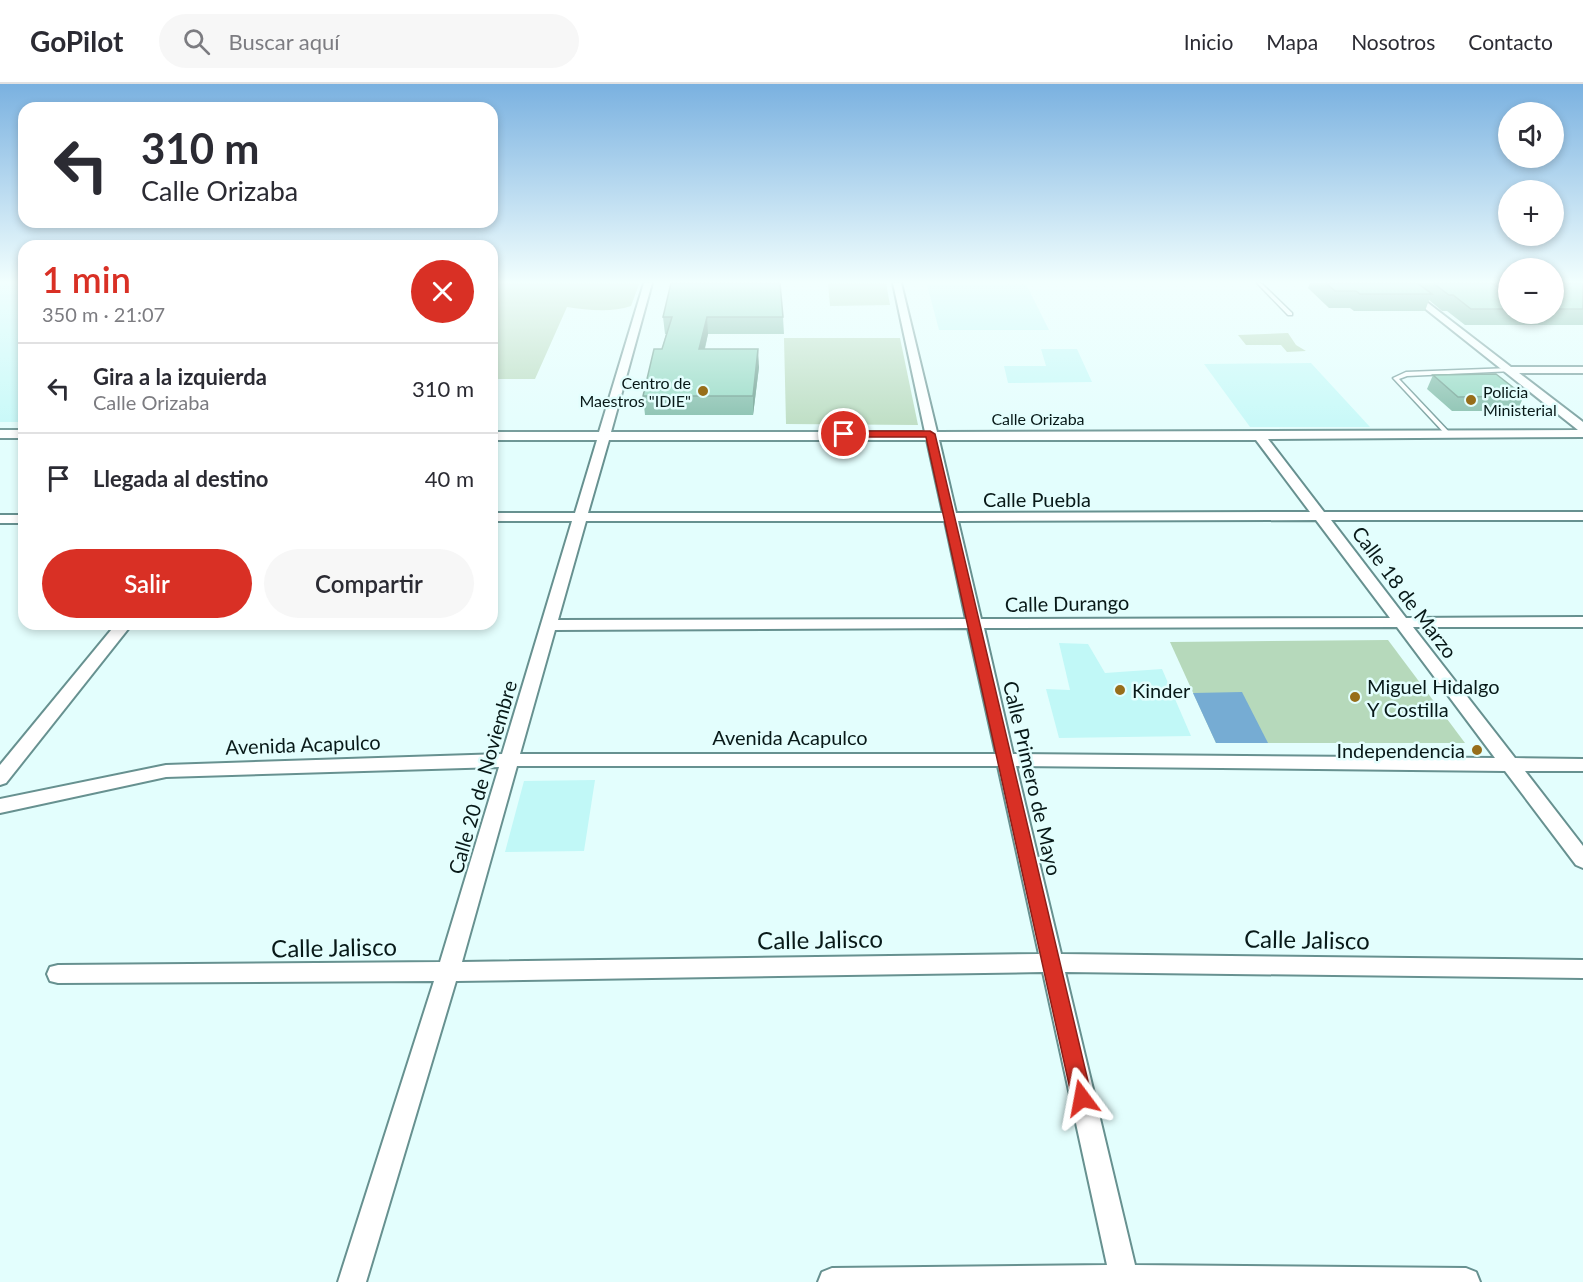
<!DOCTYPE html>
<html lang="es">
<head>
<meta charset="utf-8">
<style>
	body { margin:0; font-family:Lato,sans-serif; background:#f7f7f7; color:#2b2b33; height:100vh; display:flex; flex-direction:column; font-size:22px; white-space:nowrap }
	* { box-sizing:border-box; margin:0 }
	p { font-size:20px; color:#7c7c81 }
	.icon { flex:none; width:33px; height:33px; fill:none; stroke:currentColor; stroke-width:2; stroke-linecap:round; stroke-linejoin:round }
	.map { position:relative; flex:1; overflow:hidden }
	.drawer { position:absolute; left:18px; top:156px; width:480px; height:390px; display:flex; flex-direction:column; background:#fff; border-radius:18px; box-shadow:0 3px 9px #0003 }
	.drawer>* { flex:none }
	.guide { position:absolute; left:18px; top:18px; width:480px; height:126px; border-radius:18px; box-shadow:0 3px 9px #0003; background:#fff; color:#2b2b33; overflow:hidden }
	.controls { position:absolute; left:1498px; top:18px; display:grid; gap:12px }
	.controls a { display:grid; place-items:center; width:66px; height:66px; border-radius:50%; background:#fff; box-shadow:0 3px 9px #0003; font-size:30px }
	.pin { position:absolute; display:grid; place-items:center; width:51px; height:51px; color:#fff; margin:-26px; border:3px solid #fff; border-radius:50%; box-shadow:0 2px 6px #0007 }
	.me { position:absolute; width:66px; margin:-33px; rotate:347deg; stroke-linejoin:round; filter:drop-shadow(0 0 4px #0008) }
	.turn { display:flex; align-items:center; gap:21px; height:126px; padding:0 24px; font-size:27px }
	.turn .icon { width:78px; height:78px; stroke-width:2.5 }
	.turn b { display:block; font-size:42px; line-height:51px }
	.round { display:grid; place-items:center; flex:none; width:63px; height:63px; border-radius:32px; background:#f7f7f7 }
	.summary { display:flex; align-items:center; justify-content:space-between; height:102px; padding:0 24px }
	h1 { font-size:36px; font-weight:600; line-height:45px; color:#d93025 }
	.action { display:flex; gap:12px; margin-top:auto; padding:12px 24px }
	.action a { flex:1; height:69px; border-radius:36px; background:#d93025; color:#fff; font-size:24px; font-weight:600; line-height:69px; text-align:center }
	.action a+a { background:#f7f7f7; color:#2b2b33 }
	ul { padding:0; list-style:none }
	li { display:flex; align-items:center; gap:18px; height:90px; padding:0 24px; border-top:2px solid #e1e1e2 }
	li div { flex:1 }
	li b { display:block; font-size:22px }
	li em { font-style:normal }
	header { display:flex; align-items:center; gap:36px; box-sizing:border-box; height:84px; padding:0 30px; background:#fff; border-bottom:2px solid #e1e1e2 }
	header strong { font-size:28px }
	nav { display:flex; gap:33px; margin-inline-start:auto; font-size:21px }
	.search { width:420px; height:54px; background:#f7f7f7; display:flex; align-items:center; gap:15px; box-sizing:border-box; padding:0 21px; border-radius:33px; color:#7c7c81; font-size:22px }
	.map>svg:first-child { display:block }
	.built { fill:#c1f8f7 }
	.green { fill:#b6d9bb }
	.water { fill:#76acd3 }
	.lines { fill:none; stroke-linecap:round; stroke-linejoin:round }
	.lane-casing { stroke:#679190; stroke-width:3 }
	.street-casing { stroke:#679190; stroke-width:4 }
	.lane { fill:#fff; fill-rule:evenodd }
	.street { fill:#fff; fill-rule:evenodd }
	.wall { fill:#78b6a2 }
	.shaded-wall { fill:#619484 }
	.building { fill:#8bd4bc; stroke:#619484; stroke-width:1.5 }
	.route { fill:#d93025; stroke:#8d1f18; stroke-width:1.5 }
	.poi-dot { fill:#976e1a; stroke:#e3fefd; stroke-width:2 }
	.labels { text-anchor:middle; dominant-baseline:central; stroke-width:5; stroke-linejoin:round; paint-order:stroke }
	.far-poi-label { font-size:16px; fill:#081918; stroke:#e3fefd; text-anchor:end }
	.far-street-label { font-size:16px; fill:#081918; stroke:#e3fefd }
	.street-label { font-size:20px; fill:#081918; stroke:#e3fefd }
	.poi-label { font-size:20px; fill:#081918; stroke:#e3fefd; text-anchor:start }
	.near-street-label { font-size:24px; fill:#081918; stroke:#e3fefd }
</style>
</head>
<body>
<header>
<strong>GoPilot</strong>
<div class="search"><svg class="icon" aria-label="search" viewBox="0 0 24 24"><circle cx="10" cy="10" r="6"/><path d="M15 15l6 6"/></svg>Buscar aquí</div>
<nav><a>Inicio</a><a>Mapa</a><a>Nosotros</a><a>Contacto</a></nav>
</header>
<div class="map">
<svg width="1583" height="1198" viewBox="0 0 1583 1198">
	<rect width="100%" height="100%" fill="#e3fefd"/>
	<g class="built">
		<path d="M0,199H24L23,338H0Z"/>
		<path d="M1026,200L1049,246H939L927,201Z"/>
		<path d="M1041,265H1077L1092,298L1008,299L1004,282H1046Z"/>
		<path d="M1311,279L1370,343H1250L1204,280Z"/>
		<path d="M1059,559L1088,560L1105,589L1162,585L1191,652L1059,654L1046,605L1070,606Z"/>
		<path d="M595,696L584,767L505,768L524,697Z"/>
	</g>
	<g class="green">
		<path d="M492,199H637L639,200L631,222C611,229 587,226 567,223L535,295H492Z"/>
		<path d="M828,199H886L890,221L830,222Z"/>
		<path d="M1288,249L1296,261L1306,267L1287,268L1281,261H1246L1238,251Z"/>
		<path d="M784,254H900L918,341L786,340Z"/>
		<path d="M1388,556L1465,659H1216L1170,558Z"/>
	</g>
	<path class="water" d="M1242,608L1268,659H1216L1193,609Z"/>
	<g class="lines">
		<defs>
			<g id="lane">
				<path d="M1257,199H1261L1292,229V231H1288Z"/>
				<path d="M1511,284L1513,285V287L1407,292L1399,295L1451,350L1452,351L1449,353L1447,352L1393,294L1406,288Z"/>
			</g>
			<g id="street">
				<path d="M644,199H652L611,348H925L893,199H901L937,348L1578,346L1393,199H1402L1511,283H1583V289H1519L1583,338V353L1268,355L1324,428H1583V436H1331L1406,534L1583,533V543H1413L1515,674L1583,675V687H1525L1583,762V784L1576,781L1505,687L1016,682L1061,870L1583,876V894L1065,888L1135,1181L1466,1184L1476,1188L1480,1198H818L822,1188L832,1184L1107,1181L1043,888L456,897L366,1198H338L434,897L58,899L50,897L47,890L50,883L58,881L440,878L499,683L166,693L0,729V715L166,681L502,670L572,437H492V429H575L597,356H492V348H599ZM609,356H927L943,429H588ZM939,356H1256L1310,428L956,429ZM1316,436L1390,534L981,535L958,437ZM586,437H945L966,535L558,536ZM1397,543L1495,674L1013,670L984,544ZM968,544L996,670H520L555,546ZM517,682H998L1039,870L462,878Z"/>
				<rect x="0" y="346" width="24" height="8"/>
				<rect x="0" y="431" width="24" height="8"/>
				<path d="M116,540H132L6,699L0,701V681Z"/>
			</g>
		</defs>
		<use href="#lane" class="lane-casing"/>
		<use href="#street" class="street-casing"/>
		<use href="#lane" class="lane"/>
		<use href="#street" class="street"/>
	</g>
	<g class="wall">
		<path d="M1310,199H1509V230H1554V199H1583V241H1465L1447,227H1442L1429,216L1425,227H1354L1350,224H1329L1308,204Z"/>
		<path d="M663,233H783L784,250H708L705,265L759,283L753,331H645L643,312L662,265L666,250H665Z"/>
		<path d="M1433,291L1524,312L1517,327H1452L1427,305Z"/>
	</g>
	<g class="shaded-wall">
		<path d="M707,233L708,250L700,283L699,265Z"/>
		<path d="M758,265L759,283L753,331V312Z"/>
	</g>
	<g class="building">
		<path d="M671,199H780L783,233H707L699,265H758L753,312H643L654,265H662L672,233H663Z"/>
		<path d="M1326,199H1417L1432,210H1360L1356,207H1335Z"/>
		<path d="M1433,199H1492L1509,210V225H1471L1453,211H1449Z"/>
		<rect x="1554" y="199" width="29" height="26"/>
		<path d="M1496,290L1524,312L1458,313L1433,291Z"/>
	</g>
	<linearGradient id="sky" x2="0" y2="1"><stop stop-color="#7ab1e0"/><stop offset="0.54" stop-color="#f2fffe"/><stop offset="1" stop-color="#f2fffe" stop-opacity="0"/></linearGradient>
	<rect width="1583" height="367" fill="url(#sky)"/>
	<path class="route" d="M930,347L935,350L1092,1014L1089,1021L1082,1024L1075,1021L1072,1014L926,353H844L839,350L844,347Z"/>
	<g class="poi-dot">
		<circle cx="703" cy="307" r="6"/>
		<circle cx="1471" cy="316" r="6"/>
		<circle cx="1120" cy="606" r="6"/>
		<circle cx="1355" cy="613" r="6"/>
		<circle cx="1477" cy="666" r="6"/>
	</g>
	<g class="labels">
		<g class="far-poi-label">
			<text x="691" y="298">Centro de<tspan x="691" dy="18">Maestros "IDIE"</tspan></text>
			<text x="1483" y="307" text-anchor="start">Policia<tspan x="1483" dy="18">Ministerial</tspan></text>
		</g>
		<g class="far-street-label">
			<text x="1038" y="334">Calle Orizaba</text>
		</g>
		<g class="street-label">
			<text x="1037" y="415">Calle Puebla</text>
			<text transform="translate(1405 508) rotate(53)">Calle 18 de Marzo</text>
			<text transform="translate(1067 519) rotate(-1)">Calle Durango</text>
			<text x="790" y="653">Avenida Acapulco</text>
			<text transform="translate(303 660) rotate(-2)">Avenida Acapulco</text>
			<text transform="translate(482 693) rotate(-74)">Calle 20 de Noviembre</text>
			<text transform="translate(1033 694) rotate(77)">Calle Primero de Mayo</text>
		</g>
		<g class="poi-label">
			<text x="1367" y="602">Miguel Hidalgo<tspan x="1367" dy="23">Y Costilla</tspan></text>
			<text x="1132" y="606">Kinder</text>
			<text x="1465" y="666" text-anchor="end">Independencia</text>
		</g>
		<g class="near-street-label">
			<text transform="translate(820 855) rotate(-1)">Calle Jalisco</text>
			<text transform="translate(1307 855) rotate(1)">Calle Jalisco</text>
			<text transform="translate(334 863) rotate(-1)">Calle Jalisco</text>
		</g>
	</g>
</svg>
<div class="controls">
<a><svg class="icon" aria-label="sound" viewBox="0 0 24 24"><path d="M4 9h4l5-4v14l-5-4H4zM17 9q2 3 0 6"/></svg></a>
<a>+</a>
<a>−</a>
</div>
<div class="pin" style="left:844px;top:350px;background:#d93025"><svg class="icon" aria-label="arrive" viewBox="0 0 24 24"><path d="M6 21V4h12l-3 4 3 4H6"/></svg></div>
<svg class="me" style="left:1082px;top:1014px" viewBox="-20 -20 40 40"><path d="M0-17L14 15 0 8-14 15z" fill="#d93025" stroke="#fff" stroke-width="4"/></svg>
<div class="guide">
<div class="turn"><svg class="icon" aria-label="left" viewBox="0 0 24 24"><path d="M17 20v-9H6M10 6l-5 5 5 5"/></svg><div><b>310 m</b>Calle Orizaba</div></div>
</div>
<section class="drawer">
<div class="summary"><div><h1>1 min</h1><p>350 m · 21:07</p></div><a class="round" style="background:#d93025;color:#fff"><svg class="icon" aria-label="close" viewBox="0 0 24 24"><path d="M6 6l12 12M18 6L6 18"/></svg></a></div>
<ul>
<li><svg class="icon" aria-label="left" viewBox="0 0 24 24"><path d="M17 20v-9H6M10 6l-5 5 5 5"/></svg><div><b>Gira a la izquierda</b><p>Calle Orizaba</p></div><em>310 m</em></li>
<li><svg class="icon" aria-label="arrive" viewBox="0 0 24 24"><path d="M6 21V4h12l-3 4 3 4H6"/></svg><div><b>Llegada al destino</b></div><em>40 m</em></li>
</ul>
<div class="action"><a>Salir</a><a>Compartir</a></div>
</section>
</div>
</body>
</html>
